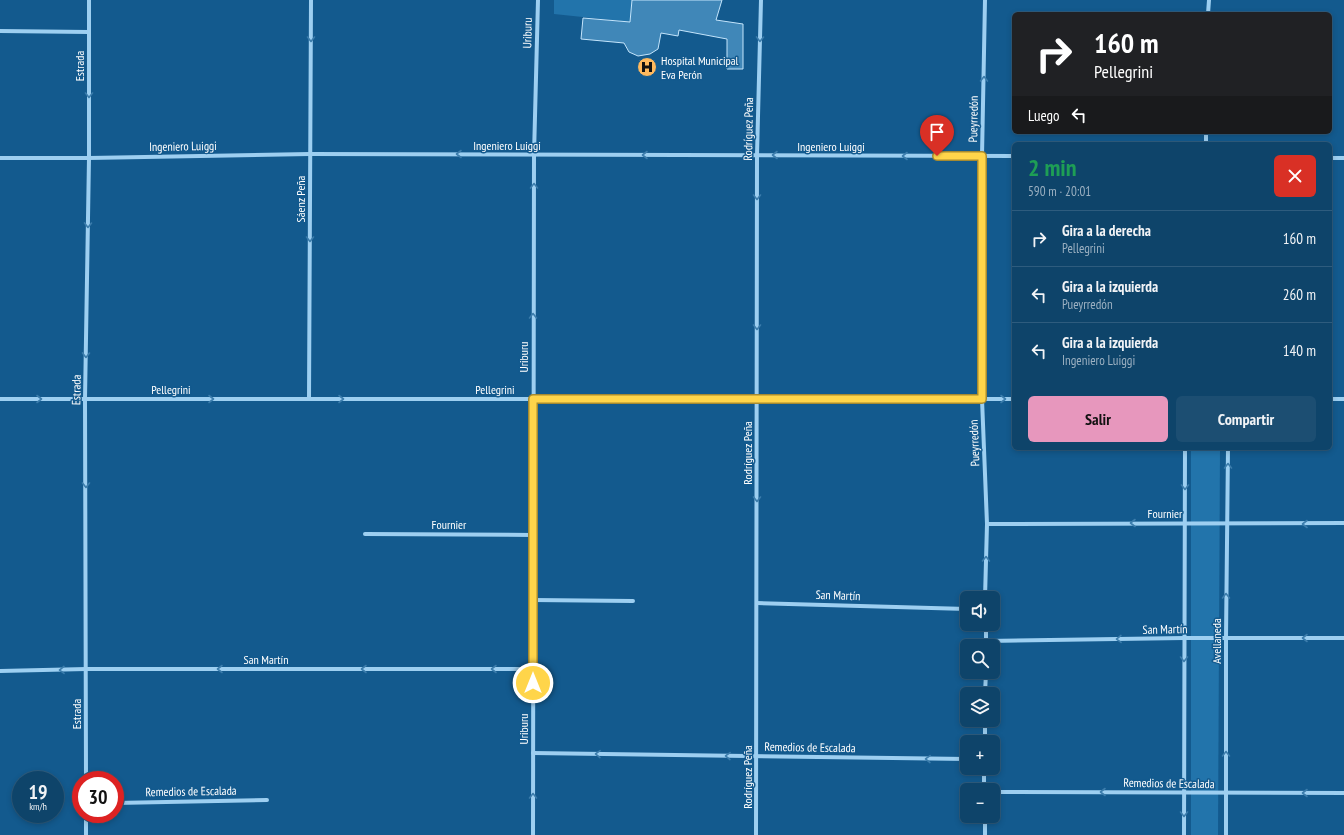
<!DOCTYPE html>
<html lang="es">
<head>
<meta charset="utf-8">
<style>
	body { margin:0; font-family:"PT Sans Narrow",sans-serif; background:#1c4e72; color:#f1f3f6; height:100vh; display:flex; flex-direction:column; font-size:15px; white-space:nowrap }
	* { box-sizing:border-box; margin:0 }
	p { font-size:13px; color:#9bb0c1 }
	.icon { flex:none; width:22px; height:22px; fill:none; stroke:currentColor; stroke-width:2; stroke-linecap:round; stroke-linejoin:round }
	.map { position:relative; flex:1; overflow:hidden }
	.sheet { position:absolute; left:1012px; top:142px; width:320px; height:308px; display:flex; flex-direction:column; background:#0e446a; border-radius:6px; box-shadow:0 2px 6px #0003,0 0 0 1px #2e5c7e }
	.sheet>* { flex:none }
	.guide { position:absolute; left:1012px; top:12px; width:320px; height:122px; border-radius:6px; box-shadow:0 2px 6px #0003,0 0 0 1px #2e5c7e; background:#202124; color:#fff; overflow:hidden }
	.buttons { position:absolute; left:960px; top:591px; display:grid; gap:8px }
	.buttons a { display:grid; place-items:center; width:40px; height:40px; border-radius:6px; background:#0e446a; box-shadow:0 2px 6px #0003,0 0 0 1px #2e5c7e; font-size:20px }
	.speed { position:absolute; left:12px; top:771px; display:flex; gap:8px; font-size:20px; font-weight:700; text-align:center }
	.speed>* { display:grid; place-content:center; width:52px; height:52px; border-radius:50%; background:#0e446a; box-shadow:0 2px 6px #0003,0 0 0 1px #2e5c7e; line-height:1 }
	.speed small { font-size:10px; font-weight:400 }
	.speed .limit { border:6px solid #d22; background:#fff; color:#111 }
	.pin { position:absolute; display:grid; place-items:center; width:34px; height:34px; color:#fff; margin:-41px -17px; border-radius:50% 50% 50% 0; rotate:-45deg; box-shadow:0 0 4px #0007 }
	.pin .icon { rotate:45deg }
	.me { position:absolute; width:44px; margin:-22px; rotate:0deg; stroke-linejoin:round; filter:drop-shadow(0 0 3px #0008) }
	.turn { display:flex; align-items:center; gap:14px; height:84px; padding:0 16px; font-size:18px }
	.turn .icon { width:52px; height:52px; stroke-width:2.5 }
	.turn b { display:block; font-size:28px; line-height:34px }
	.then { display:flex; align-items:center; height:38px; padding:0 16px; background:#0003; gap:8px; font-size:15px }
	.round { display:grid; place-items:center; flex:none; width:42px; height:42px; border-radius:6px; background:#1c4e72 }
	.overview { display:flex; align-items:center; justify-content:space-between; height:68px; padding:0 16px }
	h1 { font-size:24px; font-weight:700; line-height:30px; color:#1e9e55 }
	.primary-button { display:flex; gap:8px; margin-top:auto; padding:8px 16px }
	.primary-button a { flex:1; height:46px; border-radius:6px; background:#e797bd; color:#111; font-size:16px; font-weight:700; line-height:46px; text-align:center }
	.primary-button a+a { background:#1c4e72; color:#f1f3f6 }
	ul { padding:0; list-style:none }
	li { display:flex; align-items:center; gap:12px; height:56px; padding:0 16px; border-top:1px solid #2e5c7e }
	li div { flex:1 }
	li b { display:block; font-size:15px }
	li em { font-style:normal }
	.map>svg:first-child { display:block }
	.green { fill:#2274ab }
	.building { fill:#4087b8; stroke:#c4e5fc }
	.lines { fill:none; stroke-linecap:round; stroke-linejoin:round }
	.street { stroke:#9dcff1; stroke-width:4 }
	.oneway { stroke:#3c7dac }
	.route-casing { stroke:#a68a30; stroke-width:10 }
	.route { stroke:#ffd54a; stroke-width:7 }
	.labels { text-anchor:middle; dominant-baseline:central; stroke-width:3; stroke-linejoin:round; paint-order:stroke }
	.street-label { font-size:12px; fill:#fff; stroke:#135a8e }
	.poi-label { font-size:12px; fill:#fff; stroke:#135a8e; text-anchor:start }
</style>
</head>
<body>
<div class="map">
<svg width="1344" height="835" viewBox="0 0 1344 835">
	<rect width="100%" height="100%" fill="#135a8e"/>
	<g class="green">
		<path d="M554,0H632L630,22L554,14Z"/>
		<path d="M1191,448H1220L1218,835H1191Z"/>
	</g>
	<path class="building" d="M632,0H722L716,20L743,24V69H727V39L679,30L678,36L661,33L658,49L650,54L638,56L629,52L624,43L581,39L583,18L630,22Z"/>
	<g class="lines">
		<g class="street">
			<path d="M985,0L982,156V399L987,524L985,598"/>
			<path d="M1208,14L1209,0"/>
			<path d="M0,31L89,32"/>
			<path d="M1206,144V132"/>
			<path d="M0,158H89L310,154L1014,156"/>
			<path d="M1330,158H1344"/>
			<path d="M0,399H1014"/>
			<path d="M309,399L311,0"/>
			<path d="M1330,399H1344"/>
			<path d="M987,524L1344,523"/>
			<path d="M365,534L533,535"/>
			<path d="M533,600L633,601"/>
			<path d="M757,603L967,609"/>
			<path d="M986,624V646"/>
			<path d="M986,641L1184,638H1344"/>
			<path d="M0,671L86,669H533"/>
			<path d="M985,694L986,672"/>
			<path d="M985,742V720"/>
			<path d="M533,753L967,759"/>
			<path d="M86,780L85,399L89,158V0"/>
			<path d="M984,790V768"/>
			<path d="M993,792L1344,793"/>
			<path d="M115,803L267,800"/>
			<path d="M86,814V835"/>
			<path d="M985,816V835"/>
			<path d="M533,835L534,155L538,0"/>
			<path d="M756,835L757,155L761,0"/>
			<path d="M1184,835L1185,448"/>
			<path d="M1226,835V638L1228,448"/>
		</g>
	</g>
	<defs><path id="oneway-chevron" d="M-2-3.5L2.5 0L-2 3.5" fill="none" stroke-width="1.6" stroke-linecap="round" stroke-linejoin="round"/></defs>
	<g class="oneway">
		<use href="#oneway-chevron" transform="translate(311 39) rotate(90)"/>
		<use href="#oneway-chevron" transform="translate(760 39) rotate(91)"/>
		<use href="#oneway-chevron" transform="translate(984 79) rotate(-89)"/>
		<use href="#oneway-chevron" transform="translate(89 95) rotate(90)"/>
		<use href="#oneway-chevron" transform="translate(459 154) rotate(-180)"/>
		<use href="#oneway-chevron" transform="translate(645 155) rotate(-180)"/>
		<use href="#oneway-chevron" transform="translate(775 155) rotate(-180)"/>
		<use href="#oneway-chevron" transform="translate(905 156) rotate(-180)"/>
		<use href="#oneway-chevron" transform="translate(534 186) rotate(-90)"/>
		<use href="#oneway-chevron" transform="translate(757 197) rotate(90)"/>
		<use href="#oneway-chevron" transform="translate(88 225) rotate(91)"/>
		<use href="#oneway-chevron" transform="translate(310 239) rotate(90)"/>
		<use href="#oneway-chevron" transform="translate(533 316) rotate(-90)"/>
		<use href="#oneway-chevron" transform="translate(757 327) rotate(90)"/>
		<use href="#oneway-chevron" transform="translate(86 355) rotate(91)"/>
		<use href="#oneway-chevron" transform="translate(39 399)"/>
		<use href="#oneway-chevron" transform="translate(211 399)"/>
		<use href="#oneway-chevron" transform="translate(341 399)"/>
		<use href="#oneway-chevron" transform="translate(1003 399)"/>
		<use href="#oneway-chevron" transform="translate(1228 466) rotate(-90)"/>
		<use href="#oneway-chevron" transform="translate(86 485) rotate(90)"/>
		<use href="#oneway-chevron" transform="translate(1185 487) rotate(90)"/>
		<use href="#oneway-chevron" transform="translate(757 499) rotate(90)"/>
		<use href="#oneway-chevron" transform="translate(1133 523) rotate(180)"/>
		<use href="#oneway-chevron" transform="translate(1305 524) rotate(180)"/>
		<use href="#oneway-chevron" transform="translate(986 559) rotate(-89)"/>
		<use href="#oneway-chevron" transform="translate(1226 596) rotate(-90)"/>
		<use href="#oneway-chevron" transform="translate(1305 638) rotate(-180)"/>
		<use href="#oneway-chevron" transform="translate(1119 639) rotate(179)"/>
		<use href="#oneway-chevron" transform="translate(1184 659) rotate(90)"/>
		<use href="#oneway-chevron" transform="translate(220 669) rotate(180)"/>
		<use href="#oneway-chevron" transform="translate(364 669) rotate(180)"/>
		<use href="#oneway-chevron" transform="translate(494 669) rotate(180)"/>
		<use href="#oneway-chevron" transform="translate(62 670) rotate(179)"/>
		<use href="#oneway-chevron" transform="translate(598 754) rotate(-179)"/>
		<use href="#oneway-chevron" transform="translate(1226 754) rotate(-90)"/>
		<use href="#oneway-chevron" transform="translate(728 756) rotate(-179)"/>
		<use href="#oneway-chevron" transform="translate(928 759) rotate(-179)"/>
		<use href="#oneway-chevron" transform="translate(1103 792) rotate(-180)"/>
		<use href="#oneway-chevron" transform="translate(1305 793) rotate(180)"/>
		<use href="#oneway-chevron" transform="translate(533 796) rotate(-90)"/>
		<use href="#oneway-chevron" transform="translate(1184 814) rotate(90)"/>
	</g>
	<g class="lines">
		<defs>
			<path id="route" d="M533,683V399H982V156H937"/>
		</defs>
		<use href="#route" class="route-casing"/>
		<use href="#route" class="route"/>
	</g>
	<defs>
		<symbol id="hospital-disc" viewBox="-11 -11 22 22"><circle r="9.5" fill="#ffb95d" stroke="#135a8e"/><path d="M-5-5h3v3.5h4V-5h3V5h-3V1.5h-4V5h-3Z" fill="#111"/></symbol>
	</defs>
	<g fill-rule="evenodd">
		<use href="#hospital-disc" x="636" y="56" width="22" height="22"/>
	</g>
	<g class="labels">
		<g class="street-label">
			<text transform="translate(527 33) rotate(-89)">Uriburu</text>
			<text transform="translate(79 66) rotate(-90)">Estrada</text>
			<text transform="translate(973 119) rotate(-89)">Pueyrredón</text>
			<text transform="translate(748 129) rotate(-89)">Rodríguez Peña</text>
			<text x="507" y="145">Ingeniero Luiggi</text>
			<text transform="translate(183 146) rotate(-1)">Ingeniero Luiggi</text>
			<text x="831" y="146">Ingeniero Luiggi</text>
			<text transform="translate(300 199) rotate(-90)">Sáenz Peña</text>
			<text transform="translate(523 357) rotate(-90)">Uriburu</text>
			<text x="171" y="389">Pellegrini</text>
			<text x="495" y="389">Pellegrini</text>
			<text transform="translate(76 390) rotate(-89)">Estrada</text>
			<text transform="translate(974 443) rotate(-92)">Pueyrredón</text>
			<text transform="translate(747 453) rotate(-90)">Rodríguez Peña</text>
			<text x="1165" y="513">Fournier</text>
			<text x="449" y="524">Fournier</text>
			<text transform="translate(838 595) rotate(2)">San Martín</text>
			<text transform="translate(1165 629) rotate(-1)">San Martín</text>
			<text transform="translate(1216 641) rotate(-90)">Avellaneda</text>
			<text x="266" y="659">San Martín</text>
			<text transform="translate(76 714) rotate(-90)">Estrada</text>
			<text transform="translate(523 729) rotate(-90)">Uriburu</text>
			<text transform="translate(810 747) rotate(1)">Remedios de Escalada</text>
			<text transform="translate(747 777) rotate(-90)">Rodríguez Peña</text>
			<text transform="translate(1169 783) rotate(1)">Remedios de Escalada</text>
			<text transform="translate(191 791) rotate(-1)">Remedios de Escalada</text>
		</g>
		<g class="poi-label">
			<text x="661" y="60">Hospital Municipal<tspan x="661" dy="14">Eva Perón</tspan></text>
		</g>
	</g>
</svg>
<div class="buttons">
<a><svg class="icon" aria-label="sound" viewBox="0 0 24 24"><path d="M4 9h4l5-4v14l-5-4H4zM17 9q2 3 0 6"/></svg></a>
<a><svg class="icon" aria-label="search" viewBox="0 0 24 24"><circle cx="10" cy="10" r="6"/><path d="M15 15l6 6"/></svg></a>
<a><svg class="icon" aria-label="layers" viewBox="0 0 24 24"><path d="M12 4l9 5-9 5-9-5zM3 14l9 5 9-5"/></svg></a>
<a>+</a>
<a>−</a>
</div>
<div class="speed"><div>19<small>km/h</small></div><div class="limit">30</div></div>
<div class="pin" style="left:937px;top:156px;background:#d93025"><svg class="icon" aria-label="arrive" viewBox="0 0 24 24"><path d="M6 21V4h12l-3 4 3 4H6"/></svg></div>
<svg class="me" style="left:533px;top:683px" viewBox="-20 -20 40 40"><circle r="17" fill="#ffd54a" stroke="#fff" stroke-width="3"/><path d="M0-11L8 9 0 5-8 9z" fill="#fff"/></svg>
<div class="guide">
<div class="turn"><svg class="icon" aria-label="right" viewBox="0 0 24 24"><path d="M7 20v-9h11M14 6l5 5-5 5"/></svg><div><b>160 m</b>Pellegrini</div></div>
<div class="then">Luego<svg class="icon" aria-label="left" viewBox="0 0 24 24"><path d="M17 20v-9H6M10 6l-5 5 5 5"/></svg></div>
</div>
<section class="sheet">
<div class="overview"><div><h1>2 min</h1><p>590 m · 20:01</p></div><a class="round" style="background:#d93025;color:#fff"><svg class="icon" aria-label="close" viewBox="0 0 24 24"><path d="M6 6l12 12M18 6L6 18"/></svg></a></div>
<ul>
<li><svg class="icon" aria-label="right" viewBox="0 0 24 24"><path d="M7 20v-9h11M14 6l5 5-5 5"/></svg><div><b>Gira a la derecha</b><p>Pellegrini</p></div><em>160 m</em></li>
<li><svg class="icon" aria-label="left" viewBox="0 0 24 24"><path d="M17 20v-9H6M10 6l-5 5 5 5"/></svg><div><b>Gira a la izquierda</b><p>Pueyrredón</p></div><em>260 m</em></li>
<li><svg class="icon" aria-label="left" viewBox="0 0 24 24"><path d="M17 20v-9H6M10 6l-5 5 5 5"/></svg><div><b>Gira a la izquierda</b><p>Ingeniero Luiggi</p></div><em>140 m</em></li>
</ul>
<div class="primary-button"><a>Salir</a><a>Compartir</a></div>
</section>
</div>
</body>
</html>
